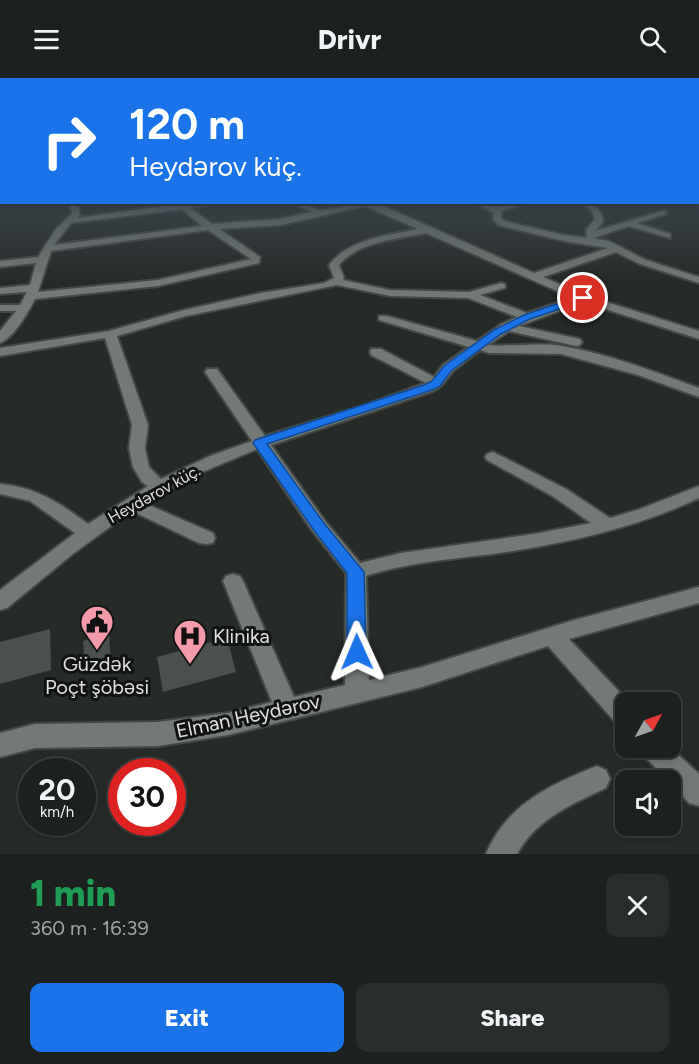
<!DOCTYPE html>
<html lang="en">
<head>
<meta charset="utf-8">
<style>
	body { margin:0; font-family:Figtree,sans-serif; background:#292d2b; color:#f1f3f6; height:100vh; display:flex; flex-direction:column; font-size:22px; white-space:nowrap }
	* { box-sizing:border-box; margin:0 }
	p { font-size:20px; color:#a0a3a4 }
	.icon { flex:none; width:33px; height:33px; fill:none; stroke:currentColor; stroke-width:2; stroke-linecap:round; stroke-linejoin:round }
	.map { position:relative; height:776px; overflow:hidden }
	.details { display:flex; flex-direction:column; background:#1c201e; flex:1 }
	.details>* { flex:none }
	.top-card { position:absolute; left:0px; top:0px; width:699px; height:126px; box-shadow:0 3px 9px #0003,0 0 0 2px #3a3e3c; background:#1a73e8; color:#fff; overflow:hidden }
	.needle { width:39px; rotate:50deg }
	.fabs { position:absolute; left:615px; top:614px; display:grid; gap:12px }
	.fabs a { display:grid; place-items:center; width:66px; height:66px; border-radius:12px; background:#1c201e; box-shadow:0 3px 9px #0003,0 0 0 2px #3a3e3c; font-size:30px }
	.speed { position:absolute; left:18px; top:680px; display:flex; gap:12px; font-size:30px; font-weight:700; text-align:center }
	.speed>* { display:grid; place-content:center; width:78px; height:78px; border-radius:50%; background:#1c201e; box-shadow:0 3px 9px #0003,0 0 0 2px #3a3e3c; line-height:1 }
	.speed small { font-size:15px; font-weight:400 }
	.speed .limit { border:9px solid #d22; background:#fff; color:#111 }
	.pin { position:absolute; display:grid; place-items:center; width:51px; height:51px; color:#fff; margin:-26px; border:3px solid #fff; border-radius:50%; box-shadow:0 2px 6px #0007 }
	.me { position:absolute; width:66px; margin:-33px; rotate:359deg; stroke-linejoin:round; filter:drop-shadow(0 0 4px #0008) }
	.turn { display:flex; align-items:center; gap:21px; height:126px; padding:0 30px; font-size:27px }
	.turn .icon { width:78px; height:78px; stroke-width:2.5 }
	.turn b { display:block; font-size:42px; line-height:51px }
	.round { display:grid; place-items:center; flex:none; width:63px; height:63px; border-radius:12px; background:#292d2b }
	.head { display:flex; align-items:center; justify-content:space-between; height:102px; padding:0 30px }
	h1 { font-size:36px; font-weight:800; line-height:45px; color:#1e9e55 }
	.primary-button { display:flex; gap:12px; margin-top:auto; padding:12px 30px }
	.primary-button a { flex:1; height:69px; border-radius:12px; background:#1a73e8; color:#fff; font-size:24px; font-weight:800; line-height:69px; text-align:center }
	.primary-button a+a { background:#292d2b; color:#f1f3f6 }
	header { display:flex; justify-content:space-between; align-items:center; height:78px; padding:0 30px; background:#1c201e; font-size:27px; font-weight:800 }
	.map>svg:first-child { display:block }
	.building { fill:#4a504c }
	.lines { fill:none; stroke-linecap:round; stroke-linejoin:round }
	.minor-casing { stroke:#454946; stroke-width:4 }
	.minor { fill:#737975; fill-rule:evenodd }
	.route { fill:#1a73e8; stroke:#114b97; stroke-width:1.5 }
	.labels { text-anchor:middle; dominant-baseline:central; stroke-width:6; stroke-linejoin:round; paint-order:stroke }
	.street-label { font-size:16px; fill:#dde0de; stroke:#111311 }
	.near-poi-label { font-size:20px; fill:#dde0de; stroke:#111311; text-anchor:start }
	.near-street-label { font-size:20px; fill:#dde0de; stroke:#111311 }
</style>
</head>
<body>
<header><svg class="icon" aria-label="menu" viewBox="0 0 24 24"><path d="M4 6h16M4 12h16M4 18h16"/></svg>Drivr<svg class="icon" aria-label="search" viewBox="0 0 24 24"><circle cx="10" cy="10" r="6"/><path d="M15 15l6 6"/></svg></header>
<div class="map">
<svg width="699" height="776" viewBox="0 0 699 776">
	<rect width="100%" height="100%" fill="#262b28"/>
	<g class="building">
		<path d="M50,551L51,592L0,606V564Z"/>
		<path d="M109,556L111,583L85,590L83,563Z"/>
		<path d="M227,560L236,594L163,614L157,579Z"/>
	</g>
	<g class="lines">
		<defs>
			<g id="minor">
				<rect x="0" y="96" width="2" height="2"/>
				<path d="M0,121L2,124L5,125H0Z"/>
				<path d="M69,124H77L80,136L77,140L179,126L177,124H220L190,130L212,146L280,141L312,134L291,124C303,124 309,130 320,132C328,133 360,124 374,124L534,195L608,170L564,163L498,147L493,141L494,135L472,124C481,124 490,130 497,129C510,128 521,124 534,124L501,133V140L504,143L564,157L587,160L586,152L595,141L592,133L581,124H592L601,135L603,144L595,153L666,132V136L637,145L670,156V160L629,148L596,159V161L609,163L646,182L699,199V205L640,186L616,174L543,199L587,218L699,253V261L583,224L519,248L580,261L582,264L580,267L576,268L509,253L488,267C513,269 538,264 562,268C609,276 655,294 699,310V319L638,297L561,276L489,275L480,272L453,293L441,308L433,313L271,367L325,443L360,485L401,475L534,456L591,445L554,419L487,382L485,379L487,376L493,374L566,411L610,440L640,431L699,408V420C638,449 572,464 506,474C459,481 411,483 366,498L369,602L422,589L574,542L699,509V525L569,561L629,624H626V649L617,646L548,568L422,609L228,657L158,668L35,670L0,679V655L35,646L158,644L228,635L272,624L223,503L226,498L233,496L240,498L243,503L294,619L345,607L346,495L311,451L257,371L193,398L144,425L213,455L215,460L213,465L206,466L199,465L132,433L74,475L7,530L0,532V512L75,455L30,423L0,416V406C36,409 60,425 88,446L148,408L142,404L133,389L129,370L132,347L105,260L0,278V270L109,253L184,232L261,215L324,205L334,200L329,187C349,161 388,157 418,151L365,128L280,147L219,151L260,179L259,185L158,208L35,221C28,234 14,260 0,265V253L16,233H0V227H20L27,214L0,216V210L30,207L36,185L0,189V183L38,179L56,151L72,136ZM182,131L202,148L54,167L71,145ZM208,152L251,181L158,202L38,214L51,173ZM426,155L573,220L527,235L480,217L505,210V206L501,205L469,214L390,212L343,202L344,200L339,187C359,163 398,161 426,155ZM337,207L390,218L468,220L517,239L502,246L477,263L387,238H379V242L469,269L443,287L434,299L381,271H371L370,274L371,277L426,305L363,328L265,358L217,291H207L205,294L252,363L210,378L161,401L149,389L145,370L148,347L117,258L186,238Z"/>
				<path d="M640,669H670L699,696V728L689,725L670,705V702H668L644,678Z"/>
				<path d="M597,688L606,692L610,701L606,710C572,726 536,741 517,776H486C507,726 550,707 597,688Z"/>
			</g>
		</defs>
		<use href="#minor" class="minor-casing"/>
		<use href="#minor" class="minor"/>
	</g>
	<linearGradient id="sky" x2="0" y2="1"><stop stop-color="#151816"/><stop offset="0.47" stop-color="#414a53"/><stop offset="1" stop-color="#414a53" stop-opacity="0"/></linearGradient>
	<rect width="699" height="205" fill="url(#sky)"/>
	<path class="route" d="M583,217L588,220L586,222L530,241L501,256L451,293L440,308L432,312L267,366L323,444L364,494L366,574L363,580L357,582L350,580L347,574V495L313,451L253,365L255,362L424,307L432,303L444,288L494,252L524,237Z"/>
	<defs>
		<symbol id="civic-pin" viewBox="-11 -11 22 30"><path d="M0 17L-7.5 6A9.5 9.5 0 1 1 7.5 6Z" fill="#f39aab" stroke="#111311"/><path d="M-.6-6.5H3V-4.5H.6V-3L4-1V1h2V6H-6V1h2V-1L-.6-3ZM-1.2 2.5V6h2.4V2.5Z" fill="#111"/></symbol>
		<symbol id="hospital-pin" viewBox="-11 -11 22 30"><path d="M0 17L-7.5 6A9.5 9.5 0 1 1 7.5 6Z" fill="#f39aab" stroke="#111311"/><path d="M-5-5h3v3.5h4V-5h3V5h-3V1.5h-4V5h-3Z" fill="#111"/></symbol>
	</defs>
	<g fill-rule="evenodd">
		<use href="#civic-pin" x="78" y="525" width="38" height="52"/>
		<use href="#hospital-pin" x="171" y="539" width="38" height="52"/>
	</g>
	<g class="labels">
		<g class="street-label">
			<text transform="translate(154 416) rotate(-29)">Heydərov küç.</text>
		</g>
		<g class="near-poi-label">
			<text x="213" y="558">Klinika</text>
			<text x="97" y="586" text-anchor="middle">Güzdək<tspan x="97" dy="23">Poçt şöbəsi</tspan></text>
		</g>
		<g class="near-street-label">
			<text transform="translate(248 638) rotate(-12)">Elman Heydərov</text>
		</g>
	</g>
</svg>
<div class="fabs">
<a><svg class="needle" viewBox="-14 -14 28 28"><path d="M0-13l5 13h-10z" fill="#e53935"/><path d="M0 13l5-13h-10z" fill="#a0a3a4"/></svg></a>
<a><svg class="icon" aria-label="sound" viewBox="0 0 24 24"><path d="M4 9h4l5-4v14l-5-4H4zM17 9q2 3 0 6"/></svg></a>
</div>
<div class="speed"><div>20<small>km/h</small></div><div class="limit">30</div></div>
<div class="pin" style="left:583px;top:220px;background:#d93025"><svg class="icon" aria-label="arrive" viewBox="0 0 24 24"><path d="M6 21V4h12l-3 4 3 4H6"/></svg></div>
<svg class="me" style="left:357px;top:574px" viewBox="-20 -20 40 40"><path d="M0-17L14 15 0 8-14 15z" fill="#1a73e8" stroke="#fff" stroke-width="4"/></svg>
<div class="top-card">
<div class="turn"><svg class="icon" aria-label="right" viewBox="0 0 24 24"><path d="M7 20v-9h11M14 6l5 5-5 5"/></svg><div><b>120 m</b>Heydərov küç.</div></div>
</div>
</div>
<section class="details">
<div class="head"><div><h1>1 min</h1><p>360 m · 16:39</p></div><a class="round"><svg class="icon" aria-label="close" viewBox="0 0 24 24"><path d="M6 6l12 12M18 6L6 18"/></svg></a></div>
<div class="primary-button"><a>Exit</a><a>Share</a></div>
</section>
</body>
</html>
